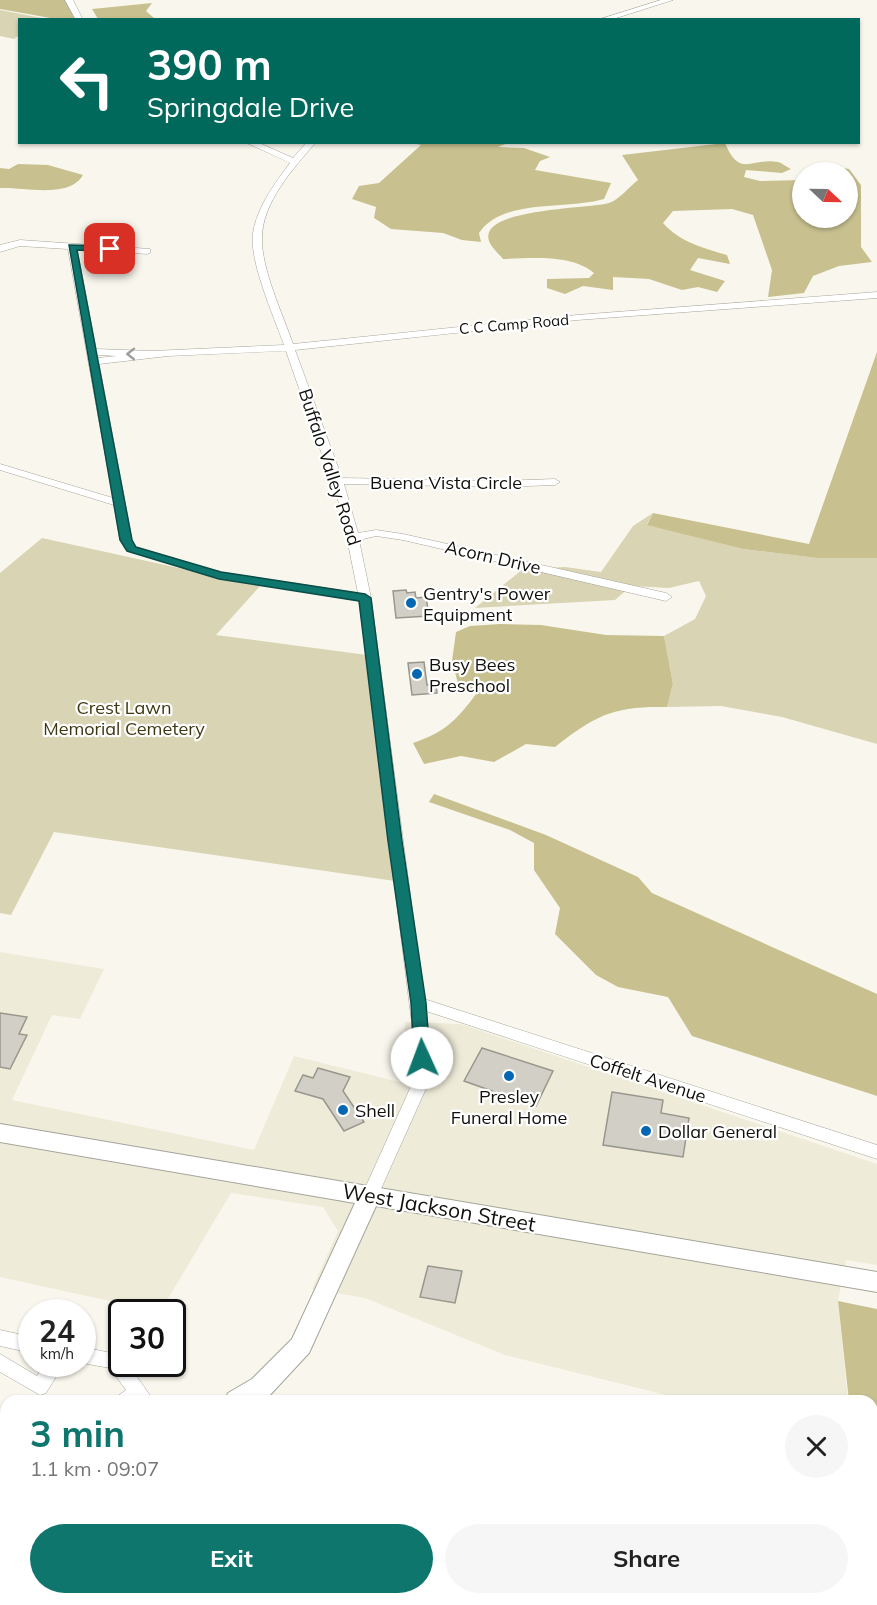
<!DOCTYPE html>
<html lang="en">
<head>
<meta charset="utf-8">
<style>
	body { margin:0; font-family:Mulish,sans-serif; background:#f6f6f6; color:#222; height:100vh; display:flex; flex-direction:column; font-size:22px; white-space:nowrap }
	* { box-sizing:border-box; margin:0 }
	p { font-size:20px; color:#767676 }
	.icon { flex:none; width:33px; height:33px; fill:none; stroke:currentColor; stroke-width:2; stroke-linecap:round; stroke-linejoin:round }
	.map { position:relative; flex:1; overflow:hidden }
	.panel { position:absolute; left:0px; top:1395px; width:878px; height:210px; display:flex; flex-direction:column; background:#fff; border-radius:18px 18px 0 0; box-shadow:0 2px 4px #0004 }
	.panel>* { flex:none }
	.top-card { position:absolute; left:18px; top:18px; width:842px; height:126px; border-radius:0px; box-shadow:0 2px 4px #0004; background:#00695c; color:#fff; overflow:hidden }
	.needle { width:39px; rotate:112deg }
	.tools { position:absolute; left:792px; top:162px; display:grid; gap:12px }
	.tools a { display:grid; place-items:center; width:66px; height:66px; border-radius:50%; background:#fff; box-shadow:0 2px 4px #0004; font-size:30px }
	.speed { position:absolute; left:18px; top:1299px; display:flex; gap:12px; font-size:30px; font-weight:700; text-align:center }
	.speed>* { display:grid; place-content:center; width:78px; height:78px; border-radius:50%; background:#fff; box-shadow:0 2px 4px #0004; line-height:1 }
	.speed small { font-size:15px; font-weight:400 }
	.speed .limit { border:3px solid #111; border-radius:9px; background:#fff; color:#111 }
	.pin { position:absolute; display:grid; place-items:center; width:51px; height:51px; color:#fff; margin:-26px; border-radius:12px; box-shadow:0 3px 9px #0006 }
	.me { position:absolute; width:66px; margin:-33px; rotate:358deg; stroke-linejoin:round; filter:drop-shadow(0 0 4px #0008) }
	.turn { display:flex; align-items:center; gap:21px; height:126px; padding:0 30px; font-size:27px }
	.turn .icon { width:78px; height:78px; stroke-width:2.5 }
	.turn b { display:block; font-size:42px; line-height:51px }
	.round { display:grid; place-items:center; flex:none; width:63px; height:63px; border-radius:32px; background:#f6f6f6 }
	.head { display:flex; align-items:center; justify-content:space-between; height:102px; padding:0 30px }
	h1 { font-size:36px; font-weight:700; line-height:45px; color:#0f766e }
	.primary-button { display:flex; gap:12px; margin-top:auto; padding:12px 30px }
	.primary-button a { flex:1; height:69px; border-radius:36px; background:#0f766e; color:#fff; font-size:24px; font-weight:700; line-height:69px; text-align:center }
	.primary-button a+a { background:#f6f6f6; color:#222 }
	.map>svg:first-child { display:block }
	.built { fill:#eeebd9 }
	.green { fill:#d9d4b4 }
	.forest { fill:#c8c08f }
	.building { fill:#d2d0c6; stroke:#98978d; stroke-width:1.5 }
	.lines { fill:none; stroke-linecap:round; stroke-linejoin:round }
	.street-casing { stroke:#a5a49a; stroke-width:1 }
	.secondary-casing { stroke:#a5a49a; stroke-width:2 }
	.street { fill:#fff; fill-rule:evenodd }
	.secondary { fill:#fff; fill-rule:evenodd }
	.oneway { stroke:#9f9f9e }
	.route { fill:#0f766e; stroke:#0a4d48; stroke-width:1.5 }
	.poi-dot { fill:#0567b3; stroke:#fff; stroke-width:2 }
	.labels { text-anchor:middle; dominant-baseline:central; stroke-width:4.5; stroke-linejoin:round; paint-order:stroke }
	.far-street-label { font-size:15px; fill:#100f0c; stroke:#fff }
	.street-label { font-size:18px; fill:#100f0c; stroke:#fff }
	.poi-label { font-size:18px; fill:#100f0c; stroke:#fff; text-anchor:start }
	.park-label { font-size:18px; fill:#3d3710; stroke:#fff }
	.near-street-label { font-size:21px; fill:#100f0c; stroke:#fff }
</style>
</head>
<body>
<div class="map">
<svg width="877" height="1605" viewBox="0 0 877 1605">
	<rect width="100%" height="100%" fill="#f9f7ed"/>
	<path class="built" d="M0,952L104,969L80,1019L52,1015L12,1100L254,1150L294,1056L403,1083L405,1022L461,1024L877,1164V1265L846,1260L838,1301L848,1401H700L670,1396L505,1355L365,1298L312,1289L338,1231L323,1207L231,1193L160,1312L0,1277Z"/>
	<g class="green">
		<path d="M0,10L47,19L20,20L19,35L14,39L0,36Z"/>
		<path d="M653,513L647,524L743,549L817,558H877V744L782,717L721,706L667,707L673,684L664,636L695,619L706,596L699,581L669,588L631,586L615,600L475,608L523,569L565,567L601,572L633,526Z"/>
		<path d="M42,538L260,586L216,635L367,655L395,881L54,832L11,915L0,913V573Z"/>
	</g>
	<g class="forest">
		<path d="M0,0H65L74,18L56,19L0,9Z"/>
		<path d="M152,3L146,11L155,19H98L92,9Z"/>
		<path d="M412,143H508L498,147L524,148L550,157L540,161L535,170L611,183L604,199C567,210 502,198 479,233L481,242L462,240L443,233L391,229L374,218L376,207L352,199L359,186L379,183L421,145Z"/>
		<path d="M725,143C740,179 752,157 778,162C782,163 787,167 791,169L782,173L746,170L744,177L760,181L802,180V218H848V172H803L825,165L849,169L861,185V247L872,262L839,266L813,276L804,293L768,297L772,270L753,215L732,209L673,211L663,223C680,242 703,248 727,255L730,264L698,258L690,270L725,281L717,292L698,287L682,290L649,279L613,277V290L583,286L565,294L547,288V279L589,278L594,273C572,254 531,258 503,259C499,254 491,247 489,241C478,208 589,209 609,203C620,199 629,187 638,180L622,155Z"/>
		<path d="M18,164L48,165L83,175C69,199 25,187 0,188V168L9,169Z"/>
		<path d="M877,352V558H817L743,549L647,525L653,513L809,544Z"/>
		<path d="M500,624L541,625L606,635L664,636L673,684L667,707C613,706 596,715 555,747L526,744L494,762L461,756L424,764L413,743C445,732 456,721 476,694L459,687L452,661L456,632L470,626Z"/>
		<path d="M434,794L546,835L638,877L652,893L877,994V1096L692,1036L668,997L618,987L596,975L555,934L560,908L534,870V843L510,830L429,802Z"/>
		<path d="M838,1301L877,1309V1450L872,1445V1401H849Z"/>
	</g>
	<g class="building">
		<path d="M406,590L407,593L415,592L416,598L426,597L429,616L396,618L393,591Z"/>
		<path d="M424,662L427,685L436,684L437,693L412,695L408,663Z"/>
		<path d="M0,1013L27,1017L19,1034L27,1035L10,1069L0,1067Z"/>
		<path d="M482,1048L553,1071L536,1106L509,1097L507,1100L490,1094L492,1091L464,1081Z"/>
		<path d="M318,1068L350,1077L343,1091L364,1122L344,1131L323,1099L295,1091L303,1075L313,1078Z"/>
		<path d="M612,1092L663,1100L661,1113L689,1118L683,1157L603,1145Z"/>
		<path d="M428,1266L462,1271L455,1303L420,1297Z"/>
	</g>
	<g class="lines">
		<defs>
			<g id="street">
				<path d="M65,0H73L83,20H76Z"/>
				<path d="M661,0H673L610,20H597Z"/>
				<path d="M245,142H257L293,158L307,142H316C294,168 262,202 262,238C261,268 283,315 293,344L577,315L877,292V298L577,320L295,350L342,478L500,481L555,479L560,482L555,485L500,487L344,484L358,533L376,530L403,534L666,593L672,597L666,601L403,540L376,536L359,540L371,598L424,999L877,1145V1159L426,1011L430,1040L428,1084L376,1200L370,1202L364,1200L362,1195L412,1084L414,1040L359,601L219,578L127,551L120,540L114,505L0,470V464L113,498L68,249L20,246L0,252V245L20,240L150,249V253L147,254L77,249L96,349L152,351L284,345C274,317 249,261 253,233C257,207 275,183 290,163ZM286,351L341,509L358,593L220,572L135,547L132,540L99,364L168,356ZM97,355L117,356L97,358Z"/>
				<path d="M0,1330L32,1337V1353L0,1346Z"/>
				<path d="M82,1347L121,1355L122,1364H128L154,1401H116L119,1395L126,1390L110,1368L82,1363Z"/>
				<path d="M0,1354L37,1376L45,1364H64L46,1393L40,1395L0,1372Z"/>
				<path d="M872,1480L877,1482V1501L872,1499Z"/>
				<path d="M188,1599H208L207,1605H187Z"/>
				<path d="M214,1599H242L245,1605H217Z"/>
				<path d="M717,1599H737L734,1605H714Z"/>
			</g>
			<g id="secondary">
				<path d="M0,1124L877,1272V1292L376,1206L309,1353L270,1395L259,1401H225L228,1393L252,1379L292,1339L355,1203L0,1142Z"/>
				<path d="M6,1597V1599H33L31,1605H3Z"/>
			</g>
		</defs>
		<use href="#street" class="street-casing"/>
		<use href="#secondary" class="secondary-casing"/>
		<use href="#street" class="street"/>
		<use href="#secondary" class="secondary"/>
	</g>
	<defs><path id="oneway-chevron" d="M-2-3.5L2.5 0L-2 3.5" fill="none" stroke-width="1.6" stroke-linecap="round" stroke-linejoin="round" transform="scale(1.5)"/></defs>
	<use class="oneway" href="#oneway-chevron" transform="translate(131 354) rotate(-180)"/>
	<path class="route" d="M69,245L110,246L114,249L110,252L77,250L132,540L136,547L221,572L365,594L371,598L402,841L426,1003L430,1058L427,1062H416L414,1058L411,1003L388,841L359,601L219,579L127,551L120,540Z"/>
	<g class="poi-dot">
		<circle cx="411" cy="603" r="6"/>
		<circle cx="417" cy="674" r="6"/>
		<circle cx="509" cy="1076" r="6"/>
		<circle cx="343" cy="1110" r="6"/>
		<circle cx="646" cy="1131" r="6"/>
	</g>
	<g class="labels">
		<g class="far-street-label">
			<text transform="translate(514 324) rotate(-5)">C C Camp Road</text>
		</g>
		<g class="street-label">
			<text transform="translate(330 467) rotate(72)">Buffalo Valley Road</text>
			<text x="446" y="482">Buena Vista Circle</text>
			<text transform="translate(493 557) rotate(13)">Acorn Drive</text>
			<text transform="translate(648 1078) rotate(18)">Coffelt Avenue</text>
		</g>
		<g class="poi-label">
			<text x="423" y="593">Gentry's Power<tspan x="423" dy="21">Equipment</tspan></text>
			<text x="429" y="664">Busy Bees<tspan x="429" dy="21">Preschool</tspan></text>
			<text x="509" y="1096" text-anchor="middle">Presley<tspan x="509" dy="21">Funeral Home</tspan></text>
			<text x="355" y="1110">Shell</text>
			<text x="658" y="1131">Dollar General</text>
		</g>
		<g class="park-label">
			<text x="124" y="707">Crest Lawn<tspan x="124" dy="21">Memorial Cemetery</tspan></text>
		</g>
		<g class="near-street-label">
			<text transform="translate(439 1207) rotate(10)">West Jackson Street</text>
		</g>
	</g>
</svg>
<div class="tools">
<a><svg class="needle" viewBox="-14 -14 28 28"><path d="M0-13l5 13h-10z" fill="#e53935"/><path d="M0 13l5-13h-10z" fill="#767676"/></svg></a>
</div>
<div class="speed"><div>24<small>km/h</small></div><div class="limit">30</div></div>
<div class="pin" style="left:110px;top:249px;background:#d93025"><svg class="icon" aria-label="arrive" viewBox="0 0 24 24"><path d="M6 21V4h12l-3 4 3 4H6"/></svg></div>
<svg class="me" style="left:422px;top:1058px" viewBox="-20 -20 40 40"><circle r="19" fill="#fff"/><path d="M0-13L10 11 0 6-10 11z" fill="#0f766e"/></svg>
<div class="top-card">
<div class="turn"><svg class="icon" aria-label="left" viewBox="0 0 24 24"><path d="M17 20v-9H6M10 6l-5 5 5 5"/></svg><div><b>390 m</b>Springdale Drive</div></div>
</div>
<section class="panel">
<div class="head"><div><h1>3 min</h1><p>1.1 km · 09:07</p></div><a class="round"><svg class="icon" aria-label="close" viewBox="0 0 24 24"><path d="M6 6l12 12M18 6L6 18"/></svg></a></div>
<div class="primary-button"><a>Exit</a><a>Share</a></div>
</section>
</div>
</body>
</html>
